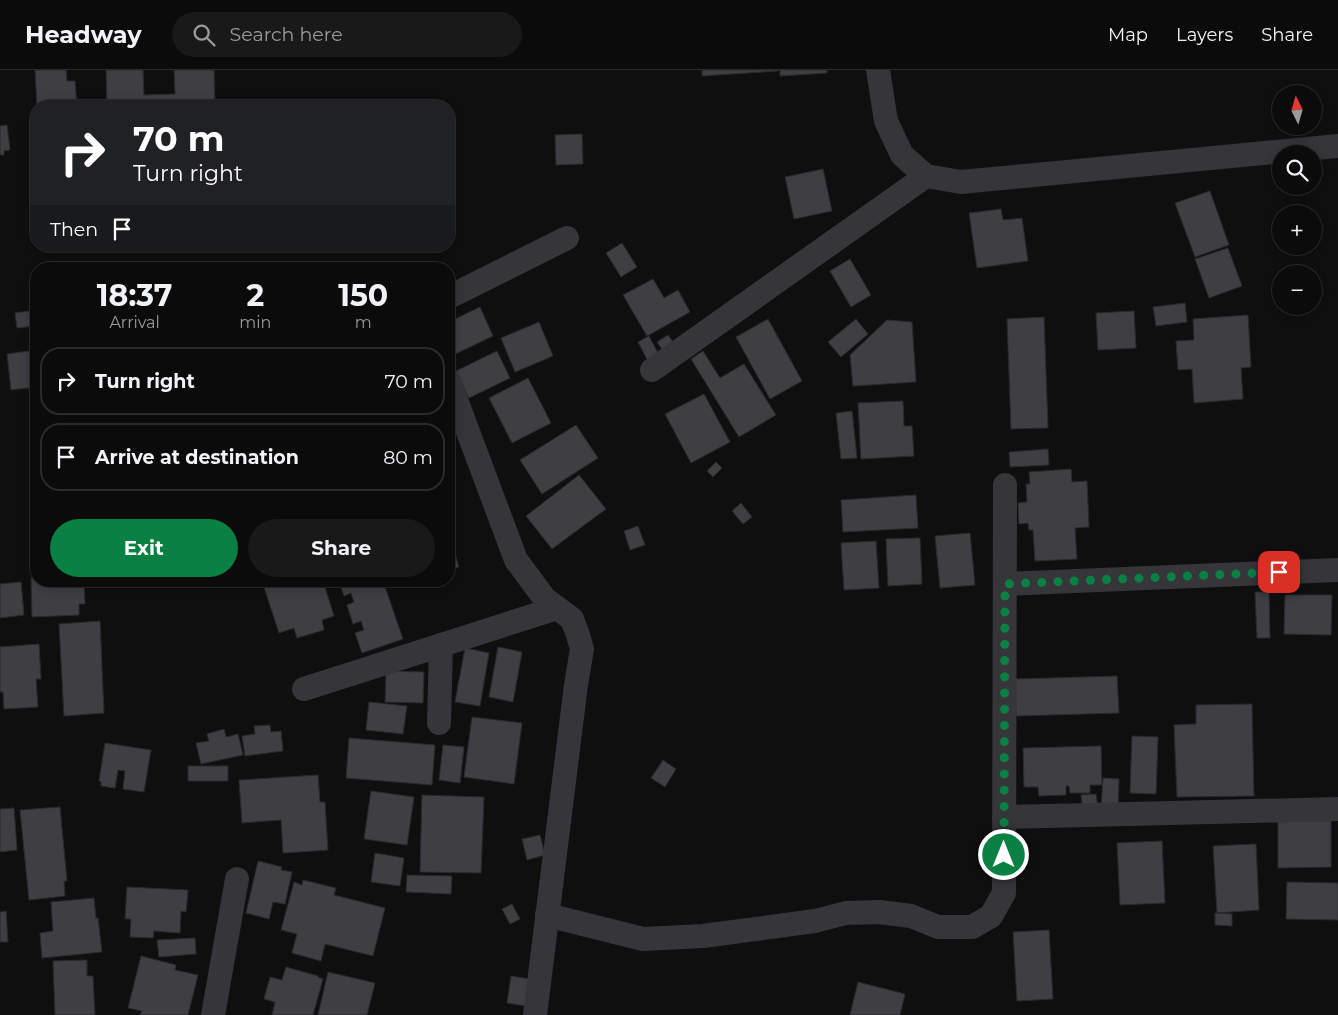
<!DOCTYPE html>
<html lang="en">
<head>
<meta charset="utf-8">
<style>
	body { margin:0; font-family:Montserrat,sans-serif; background:#19191a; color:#f1f3f6; height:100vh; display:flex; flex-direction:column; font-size:19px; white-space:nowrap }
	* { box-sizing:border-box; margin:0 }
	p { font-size:16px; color:#9a9b9d }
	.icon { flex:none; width:28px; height:28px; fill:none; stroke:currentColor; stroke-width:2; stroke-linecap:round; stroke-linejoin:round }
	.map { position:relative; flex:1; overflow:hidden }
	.side { position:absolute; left:30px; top:192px; width:425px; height:325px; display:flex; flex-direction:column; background:#0b0b0c; border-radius:20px; box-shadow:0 2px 12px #0003,0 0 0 1px #2b2b2d }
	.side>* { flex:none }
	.banner { position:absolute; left:30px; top:30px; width:425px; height:152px; border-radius:20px; box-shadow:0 2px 12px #0003,0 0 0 1px #2b2b2d; background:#202124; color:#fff; overflow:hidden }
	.needle { width:32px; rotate:355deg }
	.tools { position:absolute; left:1272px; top:15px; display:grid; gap:10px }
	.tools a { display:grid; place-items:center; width:50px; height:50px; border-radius:50%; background:#0b0b0c; box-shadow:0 2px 12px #0003,0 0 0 1px #2b2b2d; font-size:25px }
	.pin { position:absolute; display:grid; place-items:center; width:42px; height:42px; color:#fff; margin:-21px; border-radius:10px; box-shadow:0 2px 8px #0006 }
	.me { position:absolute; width:55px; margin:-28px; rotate:0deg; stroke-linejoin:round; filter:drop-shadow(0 0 4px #0008) }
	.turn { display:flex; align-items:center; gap:18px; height:105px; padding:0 20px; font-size:22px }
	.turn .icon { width:65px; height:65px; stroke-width:2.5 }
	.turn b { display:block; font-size:35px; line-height:42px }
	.then { display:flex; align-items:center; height:48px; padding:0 20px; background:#0003; gap:10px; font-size:19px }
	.eta { display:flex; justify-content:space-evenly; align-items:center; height:85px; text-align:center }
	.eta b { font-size:30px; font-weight:700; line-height:35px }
	.button { display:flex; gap:10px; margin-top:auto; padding:10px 20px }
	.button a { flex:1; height:58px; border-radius:30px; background:#0b8043; color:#fff; font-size:20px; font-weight:700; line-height:58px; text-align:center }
	.button a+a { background:#19191a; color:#f1f3f6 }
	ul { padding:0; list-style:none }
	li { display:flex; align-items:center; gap:15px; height:68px; margin:0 10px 8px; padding:0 10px; border:2px solid #2b2b2d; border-radius:20px }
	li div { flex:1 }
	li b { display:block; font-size:19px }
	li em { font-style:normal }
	header { display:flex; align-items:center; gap:30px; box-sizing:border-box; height:70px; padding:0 25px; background:#0b0b0c; border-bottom:1px solid #2b2b2d }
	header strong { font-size:24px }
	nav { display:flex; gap:28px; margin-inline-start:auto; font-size:18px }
	.search { width:350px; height:45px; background:#19191a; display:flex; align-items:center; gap:12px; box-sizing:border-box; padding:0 18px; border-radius:28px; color:#9a9b9d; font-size:19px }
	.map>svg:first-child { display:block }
	.building { fill:#3f3e43; stroke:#2a292c }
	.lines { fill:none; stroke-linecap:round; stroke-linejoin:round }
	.minor { stroke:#35353a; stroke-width:24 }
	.route { stroke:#0b8043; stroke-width:9; stroke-dasharray:0 16.2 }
</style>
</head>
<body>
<header>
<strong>Headway</strong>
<div class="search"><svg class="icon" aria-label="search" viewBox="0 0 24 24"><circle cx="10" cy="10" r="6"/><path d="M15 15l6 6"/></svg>Search here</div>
<nav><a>Map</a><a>Layers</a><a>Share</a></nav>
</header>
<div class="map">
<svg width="1338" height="945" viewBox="0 0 1338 945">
	<rect width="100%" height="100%" fill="#0f0f10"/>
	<g class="building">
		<path d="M35,0H66L67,11H75L77,36H37Z"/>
		<path d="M106,0H143L144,25L175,24L174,0H214L215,36H107Z"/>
		<path d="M702,0H778V1L702,6Z"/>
		<path d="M780,0H827V3L780,6Z"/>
		<path d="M7,55L10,80L4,81V85H0V56Z"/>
		<path d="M582,64L583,94L556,95L555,65Z"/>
		<path d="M823,99L832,141L794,149L785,107Z"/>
		<path d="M1210,121L1229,175L1195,187L1175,133Z"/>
		<path d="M1001,139L1003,150L1022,148L1028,191L977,198L969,143Z"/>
		<path d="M622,173L637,197L621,207L606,183Z"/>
		<path d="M1228,178L1242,216L1209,228L1195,189Z"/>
		<path d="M850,189L871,225L851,237L830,201Z"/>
		<path d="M653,209L664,228L678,220L690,242L647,266L623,225Z"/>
		<path d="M1185,233L1187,252L1156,256L1153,237Z"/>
		<path d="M480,237L493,266L449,287V252Z"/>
		<path d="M36,240V256L17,258L15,243Z"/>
		<path d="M1134,241L1136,278L1098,280L1096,243Z"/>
		<path d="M1248,245L1251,297L1241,298L1243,329L1194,333L1192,299L1178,300L1176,271L1194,270L1193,249Z"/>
		<path d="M1044,247L1048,358L1011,359L1007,249Z"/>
		<path d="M768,249L802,311L770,329L736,267Z"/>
		<path d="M856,249L868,264L841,287L828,272Z"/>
		<path d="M887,250L912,252L916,312L853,316L850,285Z"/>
		<path d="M539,252L553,286L515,302L501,268Z"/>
		<path d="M668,265L673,272L662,279L657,272Z"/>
		<path d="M649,266L660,287L649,293L638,272Z"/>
		<path d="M36,280V317L11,320L7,284Z"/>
		<path d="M497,281L510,308L469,328L456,301Z"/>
		<path d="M703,281L720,308L744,294L776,345L739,367L691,289Z"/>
		<path d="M528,308L551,353L512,373L489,328Z"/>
		<path d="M704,324L730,372L691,393L665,344Z"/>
		<path d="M903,331L904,356H912L914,386L861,389L858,333Z"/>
		<path d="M852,341L857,388L841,389L836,343Z"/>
		<path d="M576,355L598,388L542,424L520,390Z"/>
		<path d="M1048,379L1049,395L1010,397L1009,382Z"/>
		<path d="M716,392L722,398L713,407L707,401Z"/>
		<path d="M1071,399L1072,412L1087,411L1089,457L1075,458L1077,489L1035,491L1033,460H1029L1028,453L1019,454L1018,433L1027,432L1026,414H1030L1029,402Z"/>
		<path d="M579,405L606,439L552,479L526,446Z"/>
		<path d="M916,425L918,458L843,462L841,430Z"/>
		<path d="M741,433L752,447L743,454L732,441Z"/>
		<path d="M638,456L645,475L630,480L624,461Z"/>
		<path d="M449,463L459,497L449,500Z"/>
		<path d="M970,463L975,515L940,518L935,466Z"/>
		<path d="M920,468L922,514L888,516L886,469Z"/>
		<path d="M876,471L879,518L844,520L841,473Z"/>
		<path d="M31,508H36V511H60V512H84L85,534H79V545L32,547Z"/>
		<path d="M282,511H323L334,546L322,550L324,560L297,568L294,558L279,563L264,517Z"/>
		<path d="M339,511H383L403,569L362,583L355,563L364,560L361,551L353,554L347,535L354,532L351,523L344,526Z"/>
		<path d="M21,512L24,545L0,548V514Z"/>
		<path d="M1255,522H1269L1270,568H1257Z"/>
		<path d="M1285,525H1332L1331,565L1284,564Z"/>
		<path d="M100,551L104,643L64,646L59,554Z"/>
		<path d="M39,574L41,609H36L38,637L4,639L3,622H0V577Z"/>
		<path d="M498,577L522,582L513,632L489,627Z"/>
		<path d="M465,578L489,583L480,636L455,632Z"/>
		<path d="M386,601L424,602L423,633L385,632Z"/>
		<path d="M1117,606L1119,643L1016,646L1015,609Z"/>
		<path d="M369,632L407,636L403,664L366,660Z"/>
		<path d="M1252,634L1254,726L1177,727L1174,655L1196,654V635Z"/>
		<path d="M472,647L522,653L514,714L464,707Z"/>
		<path d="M270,655L271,662L281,661L283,681L245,686L242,666L255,664L254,656Z"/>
		<path d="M224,659L226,667L238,664L243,685L201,694L196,673L209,671L207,664Z"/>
		<path d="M1132,666L1158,667L1156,724L1130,723Z"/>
		<path d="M349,668L435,675L432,715L346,708Z"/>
		<path d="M105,673L151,680L144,722L123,719L125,701L118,700L115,718L101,716V711H99Z"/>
		<path d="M443,675L464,677L460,713L439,710Z"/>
		<path d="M1101,676L1102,715H1090V723H1070L1069,716H1066V725L1039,726L1038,717H1024L1023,678Z"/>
		<path d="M663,690L676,699L665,717L651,708Z"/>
		<rect x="188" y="696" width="40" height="15"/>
		<path d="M318,705L320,732H325L328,780L283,783L281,750L242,753L239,710Z"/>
		<path d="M1103,708L1119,709L1118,740H1101Z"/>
		<path d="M371,721L414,727L407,775L364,769Z"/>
		<path d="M1096,724L1098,739L1083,741L1081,725Z"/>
		<path d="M422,725L484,727L481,803L420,802Z"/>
		<path d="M60,737L67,811H64L65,826L29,830L20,740Z"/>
		<path d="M14,738L17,780L0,782V739Z"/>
		<path d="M1278,751H1331V797L1278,798Z"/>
		<path d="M540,765L545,785L527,790L522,769Z"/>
		<path d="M1162,771L1165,833L1120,835L1117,773Z"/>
		<path d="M1256,774L1259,840L1217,843L1213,776Z"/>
		<path d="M375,783L404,788L400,816L371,812Z"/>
		<path d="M258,791L282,797L281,800L292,802L285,834L273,832L269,849L246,843Z"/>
		<path d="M407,805L452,806L451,824L406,822Z"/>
		<path d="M303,810L336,818L334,825L385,838L373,886L325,874L321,891L292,883L297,864L281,860L294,812L302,815Z"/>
		<path d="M1287,812L1338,813V850L1286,849Z"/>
		<path d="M127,817L188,820L186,842L181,841L180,863L154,861L153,868L130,867L131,849H125Z"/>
		<path d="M94,828L96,848H98L102,882L42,888L40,863L53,861L51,832Z"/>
		<path d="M512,834L520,849L510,854L502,839Z"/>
		<path d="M6,841L8,872H0V842Z"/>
		<path d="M1215,843L1232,844V856L1215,855Z"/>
		<path d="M1049,860L1053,929L1017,931L1013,862Z"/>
		<path d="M195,868L196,884L159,887L157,870Z"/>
		<path d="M141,886L176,895L175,900L198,905L188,945H140L142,941L128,938Z"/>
		<path d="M87,890V906H93L95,945H55L53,891Z"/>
		<path d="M286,897L318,906V907L323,909L313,945H272L275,932L264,929L270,907L282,910Z"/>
		<path d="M328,902L375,913L367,945H318Z"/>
		<path d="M511,906L530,909L526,936L507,933Z"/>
		<path d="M858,912L905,924L900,945H850Z"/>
	</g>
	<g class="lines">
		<g class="minor">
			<path d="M878,0L886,51L902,85L926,106L961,112L1338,76"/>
			<path d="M449,227L567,168"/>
			<path d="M652,300L926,106"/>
			<path d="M449,311L516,490L545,529L572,549L578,565L582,579L576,615L535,945"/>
			<path d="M1005,514L1338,500"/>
			<path d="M304,619L557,538"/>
			<path d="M439,653L441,575"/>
			<path d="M1004,747L1338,739"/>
			<path d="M547,845L643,869L703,866L815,851L846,843L879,842L911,846L938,857H972L991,846L1004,823L1005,415"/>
			<path d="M213,945L237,809"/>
		</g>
	</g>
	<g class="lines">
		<path class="route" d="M1004,785L1005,514L1279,502"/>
	</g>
</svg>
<div class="tools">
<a><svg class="needle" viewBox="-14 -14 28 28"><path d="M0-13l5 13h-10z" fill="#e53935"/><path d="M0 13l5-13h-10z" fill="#9a9b9d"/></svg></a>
<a><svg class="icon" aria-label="search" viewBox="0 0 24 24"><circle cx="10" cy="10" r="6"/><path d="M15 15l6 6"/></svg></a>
<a>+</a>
<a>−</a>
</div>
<div class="pin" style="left:1279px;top:502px;background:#d93025"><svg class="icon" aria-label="arrive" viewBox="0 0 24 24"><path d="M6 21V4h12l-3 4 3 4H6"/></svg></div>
<svg class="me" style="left:1004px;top:785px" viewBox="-20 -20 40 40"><circle r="17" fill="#0b8043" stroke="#fff" stroke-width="3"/><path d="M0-11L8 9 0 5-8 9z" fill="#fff"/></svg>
<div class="banner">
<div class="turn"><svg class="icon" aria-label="right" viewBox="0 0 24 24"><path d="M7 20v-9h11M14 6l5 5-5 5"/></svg><div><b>70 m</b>Turn right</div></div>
<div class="then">Then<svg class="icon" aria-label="arrive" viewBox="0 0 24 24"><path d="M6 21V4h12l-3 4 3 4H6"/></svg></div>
</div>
<section class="side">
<div class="eta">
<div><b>18:37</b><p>Arrival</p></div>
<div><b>2</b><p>min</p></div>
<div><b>150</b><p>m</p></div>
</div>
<ul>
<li><svg class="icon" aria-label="right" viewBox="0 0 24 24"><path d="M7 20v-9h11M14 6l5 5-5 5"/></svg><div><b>Turn right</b></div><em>70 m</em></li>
<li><svg class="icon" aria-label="arrive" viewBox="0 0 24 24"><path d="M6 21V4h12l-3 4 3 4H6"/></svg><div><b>Arrive at destination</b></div><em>80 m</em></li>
</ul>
<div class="button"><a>Exit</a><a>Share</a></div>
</section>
</div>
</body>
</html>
